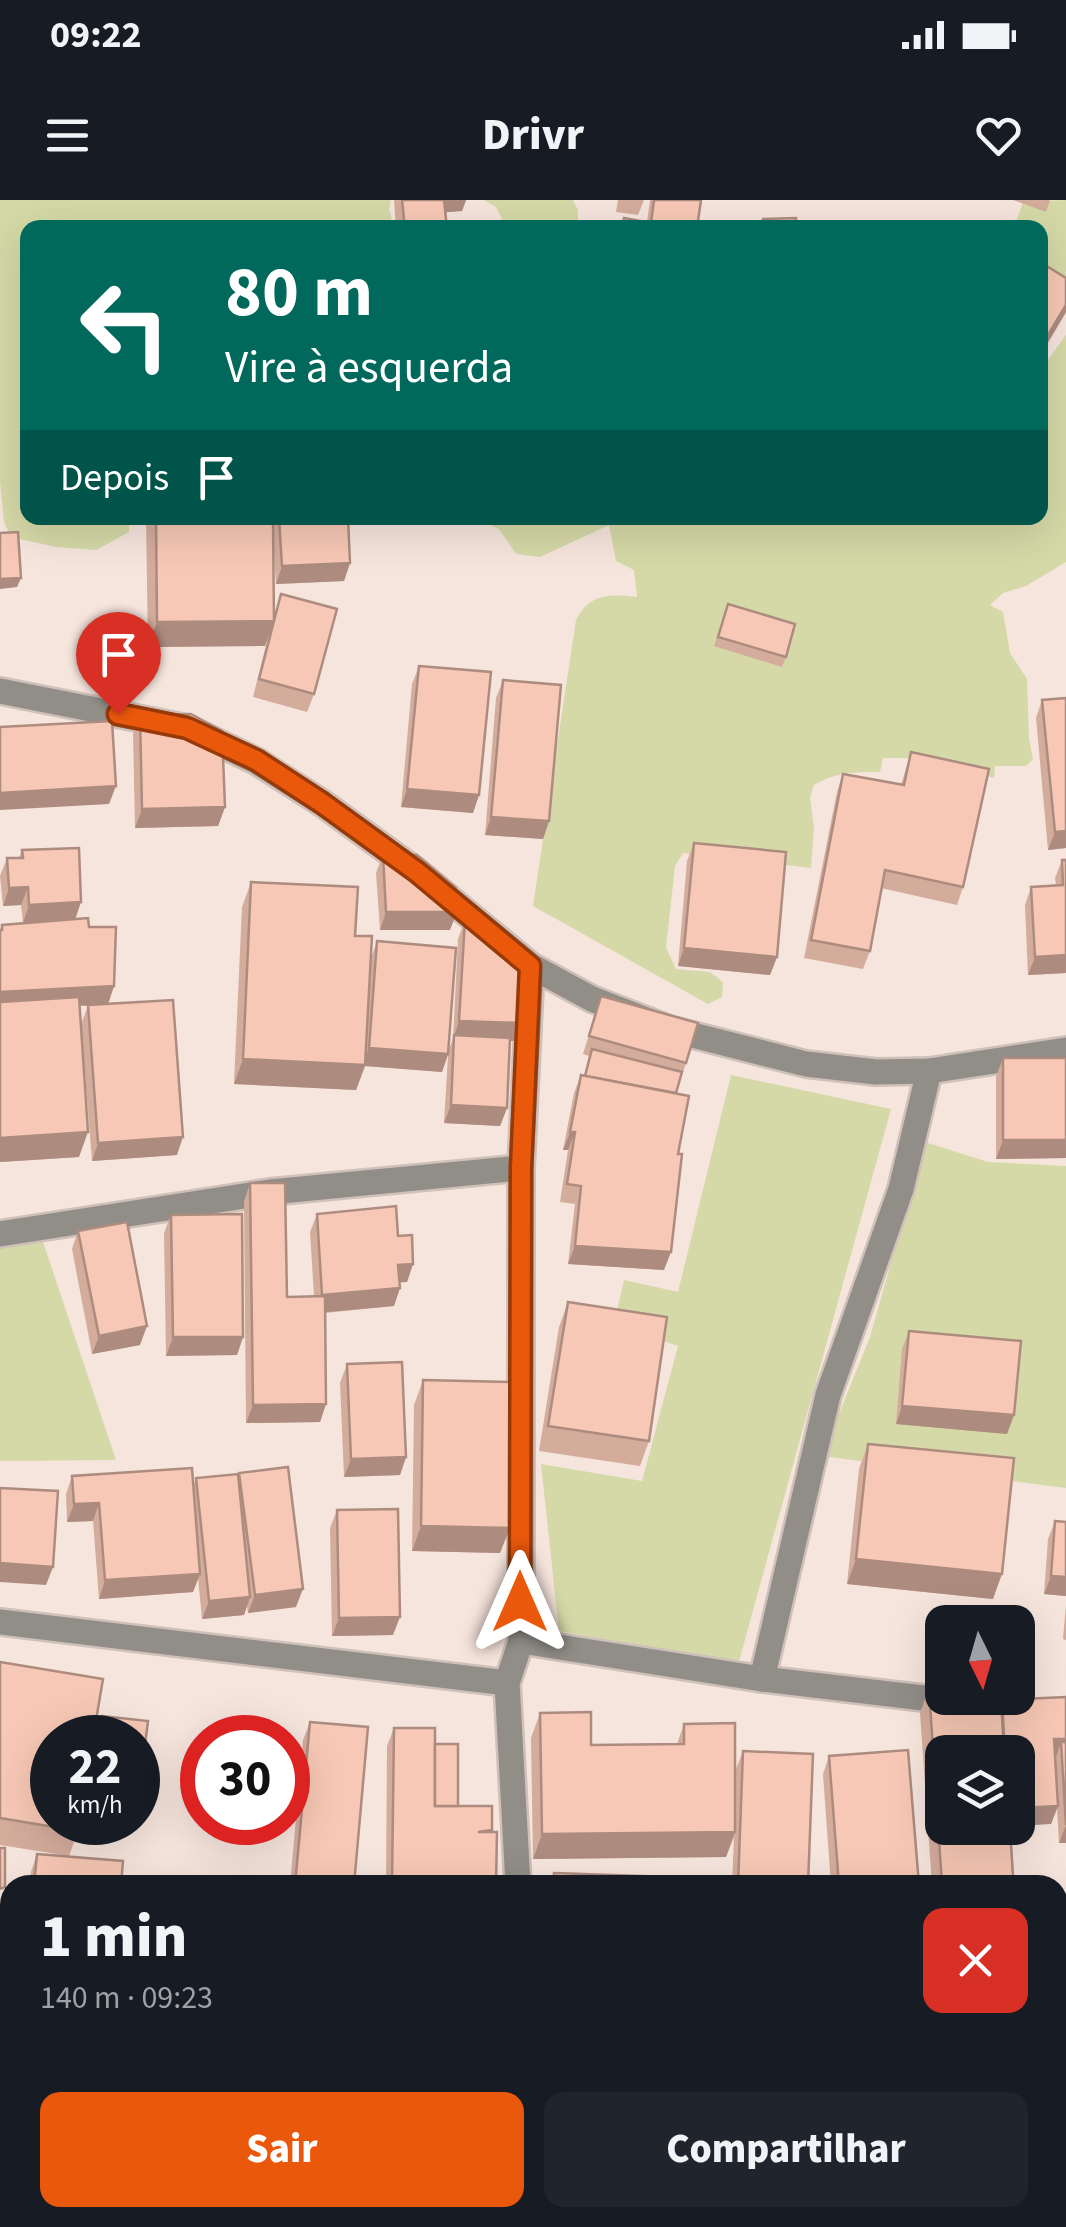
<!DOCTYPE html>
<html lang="pt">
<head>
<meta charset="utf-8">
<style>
	body { margin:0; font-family:"Source Sans 3",sans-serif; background:#20242c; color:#f1f3f6; height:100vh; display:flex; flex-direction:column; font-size:38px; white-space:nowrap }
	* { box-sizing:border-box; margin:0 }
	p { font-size:32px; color:#9ea1a6 }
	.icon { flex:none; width:55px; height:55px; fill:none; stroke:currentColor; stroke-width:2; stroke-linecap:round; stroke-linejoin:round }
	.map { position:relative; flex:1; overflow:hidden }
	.details { position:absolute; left:0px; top:1675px; width:1068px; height:352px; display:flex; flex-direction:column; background:#171b24; border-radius:30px 30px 0 0; box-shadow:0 10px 40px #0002 }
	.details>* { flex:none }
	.guide { position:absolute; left:20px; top:20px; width:1028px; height:305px; border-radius:20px; box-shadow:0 10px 40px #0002; background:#00695c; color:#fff; overflow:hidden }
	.needle { width:65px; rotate:175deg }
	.buttons { position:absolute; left:925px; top:1405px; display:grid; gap:20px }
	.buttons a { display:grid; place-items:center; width:110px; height:110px; border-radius:20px; background:#171b24; box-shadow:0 10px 40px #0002; font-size:50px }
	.speed { position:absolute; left:30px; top:1515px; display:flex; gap:20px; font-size:50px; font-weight:700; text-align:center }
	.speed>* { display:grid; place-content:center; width:130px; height:130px; border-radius:50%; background:#171b24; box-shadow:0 10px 40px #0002; line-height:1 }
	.speed small { font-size:25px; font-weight:400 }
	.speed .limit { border:15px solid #d22; background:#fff; color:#111 }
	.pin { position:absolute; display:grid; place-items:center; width:85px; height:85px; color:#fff; margin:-102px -42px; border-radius:50% 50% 50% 0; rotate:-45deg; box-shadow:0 0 10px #0007 }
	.pin .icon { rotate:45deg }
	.me { position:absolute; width:110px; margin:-55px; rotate:0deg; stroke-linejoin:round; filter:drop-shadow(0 0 8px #0008) }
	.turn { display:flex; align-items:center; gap:35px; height:210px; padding:0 40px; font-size:45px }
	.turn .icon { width:130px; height:130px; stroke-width:2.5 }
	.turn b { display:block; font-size:70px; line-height:85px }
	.then { display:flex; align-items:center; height:95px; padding:0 40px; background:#0003; gap:20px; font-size:38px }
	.round { display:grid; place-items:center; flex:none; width:105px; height:105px; border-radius:20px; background:#20242c }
	.head { display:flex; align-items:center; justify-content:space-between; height:170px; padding:0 40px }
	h1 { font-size:60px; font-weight:800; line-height:75px }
	.button { display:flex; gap:20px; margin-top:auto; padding:20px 40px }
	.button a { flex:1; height:115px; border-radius:20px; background:#ea580c; color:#fff; font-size:40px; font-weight:800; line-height:115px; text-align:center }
	.button a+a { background:#20242c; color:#f1f3f6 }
	.status { display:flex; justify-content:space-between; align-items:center; height:70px; padding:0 50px; background:#171b24; direction:ltr }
	.status svg { height:28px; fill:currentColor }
	header { display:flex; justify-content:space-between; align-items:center; height:130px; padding:0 40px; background:#171b24; font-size:45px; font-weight:800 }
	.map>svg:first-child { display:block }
	.green { fill:#d5d9a7 }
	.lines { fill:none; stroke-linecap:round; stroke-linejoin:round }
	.minor-casing { stroke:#cfc0b9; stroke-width:30 }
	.minor { stroke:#918d87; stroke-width:25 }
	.wall { fill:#d4ac9c }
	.shaded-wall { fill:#ad8c7f }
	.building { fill:#f7c8b5; stroke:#ad8c7f; stroke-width:2.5 }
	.route-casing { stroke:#983908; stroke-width:25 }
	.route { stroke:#ea580c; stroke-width:18 }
</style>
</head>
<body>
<div class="status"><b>09:22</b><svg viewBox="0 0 49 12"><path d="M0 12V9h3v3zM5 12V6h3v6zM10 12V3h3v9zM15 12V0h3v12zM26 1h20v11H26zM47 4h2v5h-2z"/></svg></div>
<header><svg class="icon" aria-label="menu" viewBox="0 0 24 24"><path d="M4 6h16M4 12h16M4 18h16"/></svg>Drivr<svg class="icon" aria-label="heart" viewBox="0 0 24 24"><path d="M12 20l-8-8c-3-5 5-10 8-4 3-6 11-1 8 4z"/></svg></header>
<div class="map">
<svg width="1066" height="2027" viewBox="0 0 1066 2027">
	<rect width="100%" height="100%" fill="#f6e5dd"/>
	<g class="green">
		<path d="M0,0H391L389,10L392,18L383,28H28V318H129V332L96,350L56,347L11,337L4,322L0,282Z"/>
		<path d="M484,0H573L578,10V27H506L496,7Z"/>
		<path d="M1066,0V84L1040,73V28H1014L1023,2Z"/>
		<path d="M1066,135V362L1026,386L1003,393L990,405L1003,412L1010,453L1027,479L1029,539L1033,559L1026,566H995L994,578L921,558H883L880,572C855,572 836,572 814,585L810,597L814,628L811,668L683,653L675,666L666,748L676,769L710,772L723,782L722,797L708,804L533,706L576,420C590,393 610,394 637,397L634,370L616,361L609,325L540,357L516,354L499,329L476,318H1040V164H1045Z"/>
		<path d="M731,875L891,909L738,1465L559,1431L541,1264L642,1281L678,1146L614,1124L624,1080L678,1092Z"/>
		<path d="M925,942L988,962L1066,966V1288L822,1256L870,1137Z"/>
		<path d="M40,1033L116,1260L0,1261V1046Z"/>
	</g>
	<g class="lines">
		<defs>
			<g id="minor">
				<path d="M0,491L187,528L256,561L322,603L417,672L531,766L592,799L669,829L806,864L876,872L929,871L1066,850"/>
				<path d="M0,1034L270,992L521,968"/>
				<path d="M0,1422L507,1483"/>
				<path d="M521,1441L762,1479L957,1502"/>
				<path d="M762,1479L828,1195L901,989L929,871"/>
				<path d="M518,1685L507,1483L521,1441V968L531,766"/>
				<path d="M536,2018L537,2027"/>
			</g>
		</defs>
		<use href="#minor" class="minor-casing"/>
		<use href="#minor" class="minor"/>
	</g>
	<g class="wall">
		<path d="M394,0H466L462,11L445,12L447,28H396Z"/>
		<path d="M618,0H644L638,15L616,12Z"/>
		<path d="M650,0H701L697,28H620L624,18L647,22Z"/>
		<path d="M1013,0H1050L1046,12Z"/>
		<path d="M1040,62L1066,78V112L1040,156Z"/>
		<path d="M146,318H245V323L272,322L274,318H348L350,363L344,381L276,384L273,338L274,415L281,394L314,494L307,512L253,497L268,437L265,446L148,447Z"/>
		<path d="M728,404L786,457L782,467L714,446Z"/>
		<path d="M419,466L479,595L473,613L401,607L412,484Z"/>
		<path d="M503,480L549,621L543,639L485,635L496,498Z"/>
		<path d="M1042,500L1066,648L1048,650L1036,518Z"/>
		<path d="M140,516L225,607L218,626L135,628L133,534Z"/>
		<path d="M911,552L963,687L957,705L881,688L870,751L863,769L804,758L837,592L843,574L901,585Z"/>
		<path d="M694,643L777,757L770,775L678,766L687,661Z"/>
		<path d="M22,650L75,719L89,727L114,786L108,804L177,955L92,961L81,824L88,806H79V957L0,962V730L2,725L23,723L21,705L3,706L0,676L7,658H19Z"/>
		<path d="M383,654L450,730H380L376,673Z"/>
		<path d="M1062,660H1066V773L1028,775L1025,705L1031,687L1056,685L1055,678Z"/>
		<path d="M251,682L355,736L371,759L377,741L448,852L453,839L458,739L465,720L521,823L514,841H510L507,908L500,926L444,923L448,855L442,872L365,866L356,890L234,884L242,707Z"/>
		<path d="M601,796L686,863L676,893L678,954L664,1070L568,1064L575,1004L560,1002L568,950H563L574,893L581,875L584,876L589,856L583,854Z"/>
		<path d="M1003,858H1066V958L996,959V877Z"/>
		<path d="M250,983L287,1097L314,1096L310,1032L317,1014L398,1036L413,1064L407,1082H400V1088L394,1106L325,1113L326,1204L320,1222L246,1223L244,1002Z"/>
		<path d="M171,1015L243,1137L237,1155L166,1156L164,1033Z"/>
		<path d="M78,1031L140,1145L92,1154L72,1049Z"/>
		<path d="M568,1102L649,1241L640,1266L539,1251L559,1127Z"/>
		<path d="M909,1131L1014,1215L1007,1234L896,1224L902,1149Z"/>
		<path d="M347,1164L406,1257L400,1275L344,1277L340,1183Z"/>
		<path d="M423,1180L500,1353L412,1351L414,1205Z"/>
		<path d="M868,1244L993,1399L847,1384L859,1269Z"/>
		<path d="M239,1273L296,1407L248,1413L247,1406L244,1415L202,1419L198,1378L193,1392L99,1399L93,1321L67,1322L66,1294L72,1276L193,1287L196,1278L238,1276Z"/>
		<path d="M337,1310L393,1435L332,1436L330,1328Z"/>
		<path d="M1055,1321L1066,1396L1044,1394L1048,1339Z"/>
		<path d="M1066,1404V1440L1063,1439Z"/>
		<path d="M0,1462L78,1631L69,1656L0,1645Z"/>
		<path d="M929,1488L1001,1504L1002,1500L1066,1497V1643H1059L1057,1608L1051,1624L942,1552L1010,1685H932L920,1513Z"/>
		<path d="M540,1513L591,1545L677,1544L684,1524L735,1598L736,1569L743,1551L808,1685H732L734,1637L726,1657L533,1659L531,1538Z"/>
		<path d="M102,1516L138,1538H95Z"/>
		<path d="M310,1522L354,1685H290L303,1540Z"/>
		<path d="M394,1528L435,1544L458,1606L491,1632L496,1685H386L387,1546Z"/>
		<path d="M829,1556L919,1685H831L823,1574Z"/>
		<path d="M37,1654L121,1685H29L31,1672Z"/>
		<path d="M240,2018H316L317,2027H237Z"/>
		<path d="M338,2018H424L420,2027H339Z"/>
		<path d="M436,2018H525L526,2027H437Z"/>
		<path d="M562,2018H677L678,2027H563Z"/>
		<path d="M692,2018H826V2027H691Z"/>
		<path d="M830,2018H968L966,2024L910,2027H831Z"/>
	</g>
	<g class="shaded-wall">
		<path d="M442,0H466L462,11L437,13Z"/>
		<path d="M1066,105V112L1040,156L1045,140Z"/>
		<path d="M350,363L344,381L276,384L282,366Z"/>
		<path d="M21,378L17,387L0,389V379Z"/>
		<path d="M274,421L265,446L148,447L157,422Z"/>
		<path d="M116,586L109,604L0,610V593Z"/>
		<path d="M407,589L479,595L473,613L401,607Z"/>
		<path d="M225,607L218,626L135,628L142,609Z"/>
		<path d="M491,617L549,621L543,639L485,635Z"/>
		<path d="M1066,631V648L1048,650L1055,632Z"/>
		<path d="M28,687L21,705L3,706L9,688Z"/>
		<path d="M81,702L75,720L23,723L29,705Z"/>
		<path d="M386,712H457L450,730H380Z"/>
		<path d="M684,748L777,757L770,775L678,766Z"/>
		<path d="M1066,755V773L1028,775L1035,757Z"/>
		<path d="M114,786L108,804L0,810V792Z"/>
		<path d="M459,821L521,823L514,841L454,839V835L453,839Z"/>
		<path d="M369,848L448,854L442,872L365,866L356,890L234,884L243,859L362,865Z"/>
		<path d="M451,905L507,908L500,926L444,923Z"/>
		<path d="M88,932L79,957L0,962V938Z"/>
		<path d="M570,932H575L568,950H563Z"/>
		<path d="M183,937L177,955L92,961L98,943Z"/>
		<path d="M1003,940H1066V958L996,959Z"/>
		<path d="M575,1046L671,1052L664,1070L568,1064Z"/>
		<path d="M413,1064L407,1082L392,1083L398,1065Z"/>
		<path d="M400,1088L394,1106L316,1113L322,1095Z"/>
		<path d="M147,1126L140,1145L92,1154L99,1136Z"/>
		<path d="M173,1137H243L237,1155L166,1156Z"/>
		<path d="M326,1204L320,1222L246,1223L253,1205Z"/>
		<path d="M902,1206L1014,1215L1007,1234L896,1224Z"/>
		<path d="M406,1257L400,1275L344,1277L351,1259Z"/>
		<path d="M99,1303L93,1321L67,1322L74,1304Z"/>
		<path d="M421,1326L510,1328L500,1353L412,1351Z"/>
		<path d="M856,1359L1002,1374L993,1399L847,1384Z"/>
		<path d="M0,1363L53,1367L46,1385L0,1382Z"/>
		<path d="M200,1374L193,1392L99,1399L105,1380Z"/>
		<path d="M1051,1376L1066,1377V1396L1044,1394Z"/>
		<path d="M303,1389L296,1407L248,1413L255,1395Z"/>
		<path d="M250,1397L244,1415L202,1419L209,1401Z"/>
		<path d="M400,1417L393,1435L332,1436L339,1418Z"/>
		<path d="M1054,1539H1066V1553L1061,1542L1056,1557Z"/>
		<path d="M1058,1606L1051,1624L1018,1626V1608Z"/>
		<path d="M1066,1625V1643H1059Z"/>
		<path d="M735,1632L726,1657L533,1659L542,1634Z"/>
		<path d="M1013,1676L1010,1685H967L969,1679Z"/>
		<path d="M1058,1764H1066V1776L1064,1781L1058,1782Z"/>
		<path d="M1059,1952H1066V1976L1058,1977Z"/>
		<path d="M392,2018H424L420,2027H345L347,2021Z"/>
		<path d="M836,2018H968L966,2024L910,2027H833Z"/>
	</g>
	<g class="building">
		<path d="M402,0H444L447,28H405Z"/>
		<path d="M654,0H701L697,28H622L624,18L651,23Z"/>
		<path d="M796,18V28H763V19Z"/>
		<path d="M1040,62L1066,78V105L1045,140L1040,137Z"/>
		<path d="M156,318H245V323L273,322L274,421L157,422Z"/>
		<path d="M279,318H348L350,363L282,366Z"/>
		<path d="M18,332L21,378L0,379V333Z"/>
		<path d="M281,394L337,409L314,494L259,479Z"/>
		<path d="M728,404L795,424L786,457L718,437Z"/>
		<path d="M419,466L491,472L479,595L407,589Z"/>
		<path d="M503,480L561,485L549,621L491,617Z"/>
		<path d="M1066,498V631L1055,632L1042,500Z"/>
		<path d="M191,514L222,531L225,607L142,609L140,516Z"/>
		<path d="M112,521L116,586L0,593V527Z"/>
		<path d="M911,552L989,569L963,687L885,670L870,751L811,740L843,574L904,585Z"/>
		<path d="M694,643L786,652L777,757L684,748Z"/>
		<path d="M79,648L81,702L29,705L28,687L9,688L7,658H23L22,650Z"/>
		<path d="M383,654L417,655L456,688L457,712H386Z"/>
		<path d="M1062,660H1066V755L1035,757L1031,687L1063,685Z"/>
		<path d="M251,682L358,687L355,736H372L365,865L243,859Z"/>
		<path d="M88,718L89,727H116L114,786L0,792V730H2V725Z"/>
		<path d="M465,720L525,746L521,823L459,821Z"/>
		<path d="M377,741L456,748L448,854L369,848Z"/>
		<path d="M601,796L698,823L686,863L589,836Z"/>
		<path d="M79,797L88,932L0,938V802Z"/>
		<path d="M173,800L183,937L98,943L88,805Z"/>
		<path d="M454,835L510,838L507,908L451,905Z"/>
		<path d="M592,849L682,872L676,893L585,876Z"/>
		<rect x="1003" y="858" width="63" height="82"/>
		<path d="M581,875L689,896L678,954H682L671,1052L575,1046L581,986L567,984L575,932H570Z"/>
		<path d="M250,983H285L287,1097L325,1096L326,1204L253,1205Z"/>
		<path d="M396,1006L398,1036L412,1035L413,1064L398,1065L400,1088L322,1095L317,1014Z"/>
		<path d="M242,1014L243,1137H173L171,1015Z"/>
		<path d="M127,1022L147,1126L99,1136L78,1031Z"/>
		<path d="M568,1102L667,1117L649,1241L548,1226Z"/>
		<path d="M909,1131L1021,1141L1014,1215L902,1206Z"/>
		<path d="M402,1162L406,1257L351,1259L347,1164Z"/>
		<path d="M423,1180L513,1182L510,1328L421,1326Z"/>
		<path d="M868,1244L1014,1258L1002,1374L856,1359Z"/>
		<path d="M288,1267L303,1389L255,1395L239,1273Z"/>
		<path d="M192,1268L200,1374L105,1380L99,1303L74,1304L72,1276Z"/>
		<path d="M238,1274L250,1397L209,1401L196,1278Z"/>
		<path d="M0,1288L58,1291L53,1367L0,1363Z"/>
		<path d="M398,1309L400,1417L339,1418L337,1310Z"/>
		<path d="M1055,1321L1066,1322V1377L1051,1376Z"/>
		<path d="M0,1462L103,1479L93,1538H52V1622H80L78,1631L0,1618Z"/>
		<path d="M942,1487V1498H1001L1004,1552H942V1628H1010L1013,1676L969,1679V1685H942L929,1488Z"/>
		<path d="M1066,1497V1539H1054L1058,1606L1018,1608V1552H1005L1002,1500Z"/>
		<path d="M591,1512V1545L684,1544V1524L735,1523V1632L542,1634L540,1513Z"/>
		<path d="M102,1516L148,1521L138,1600V1538H99Z"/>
		<path d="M310,1522L368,1527L354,1685H295Z"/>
		<path d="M394,1528H435V1606H492V1630L478,1632H497L496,1685H392Z"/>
		<path d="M1061,1542H1066V1625Z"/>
		<rect x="435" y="1544" width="23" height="62"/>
		<path d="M908,1550L919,1685H839L829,1556Z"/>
		<path d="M743,1551L813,1554L808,1685H738Z"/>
		<path d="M0,1648H5V1687L0,1689Z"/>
		<path d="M37,1654L123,1661L121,1685H34Z"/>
		<path d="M554,1673L700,1678V1685H553Z"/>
		<path d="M1066,1716V1764H1058V1717Z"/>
		<path d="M1066,1827V1952H1059L1062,1984H1058V1828Z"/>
		<path d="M243,2018H316L317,2027H244Z"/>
		<path d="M346,2018H392L347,2021Z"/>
		<path d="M444,2018H525L526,2027H445Z"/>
		<path d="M573,2018H677L678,2027H574Z"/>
		<rect x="700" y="2018" width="126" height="9"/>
	</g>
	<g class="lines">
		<defs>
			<path id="route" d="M118,514L187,528L256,560L322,603L417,672L530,766L521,968L520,1402"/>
		</defs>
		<use href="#route" class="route-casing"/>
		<use href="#route" class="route"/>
	</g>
</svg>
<div class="buttons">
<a><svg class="needle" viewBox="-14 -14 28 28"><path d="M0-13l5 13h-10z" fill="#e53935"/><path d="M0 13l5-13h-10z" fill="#9ea1a6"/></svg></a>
<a><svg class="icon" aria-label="layers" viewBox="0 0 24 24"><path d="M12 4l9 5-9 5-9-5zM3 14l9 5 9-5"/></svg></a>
</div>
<div class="speed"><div>22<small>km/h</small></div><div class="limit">30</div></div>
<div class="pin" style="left:118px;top:514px;background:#d93025"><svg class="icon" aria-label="arrive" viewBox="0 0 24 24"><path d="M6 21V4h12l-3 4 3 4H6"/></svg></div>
<svg class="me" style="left:520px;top:1402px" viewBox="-20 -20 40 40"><path d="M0-17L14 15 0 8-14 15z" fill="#ea580c" stroke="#fff" stroke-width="4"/></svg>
<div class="guide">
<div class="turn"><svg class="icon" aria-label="left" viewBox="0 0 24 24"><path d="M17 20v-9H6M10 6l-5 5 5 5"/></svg><div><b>80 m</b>Vire à esquerda</div></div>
<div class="then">Depois<svg class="icon" aria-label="arrive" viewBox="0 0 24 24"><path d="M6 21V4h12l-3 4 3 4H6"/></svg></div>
</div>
<section class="details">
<div class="head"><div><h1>1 min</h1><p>140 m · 09:23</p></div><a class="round" style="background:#d93025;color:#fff"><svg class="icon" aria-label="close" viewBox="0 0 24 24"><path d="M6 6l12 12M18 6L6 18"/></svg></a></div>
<div class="button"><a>Sair</a><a>Compartilhar</a></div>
</section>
</div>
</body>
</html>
